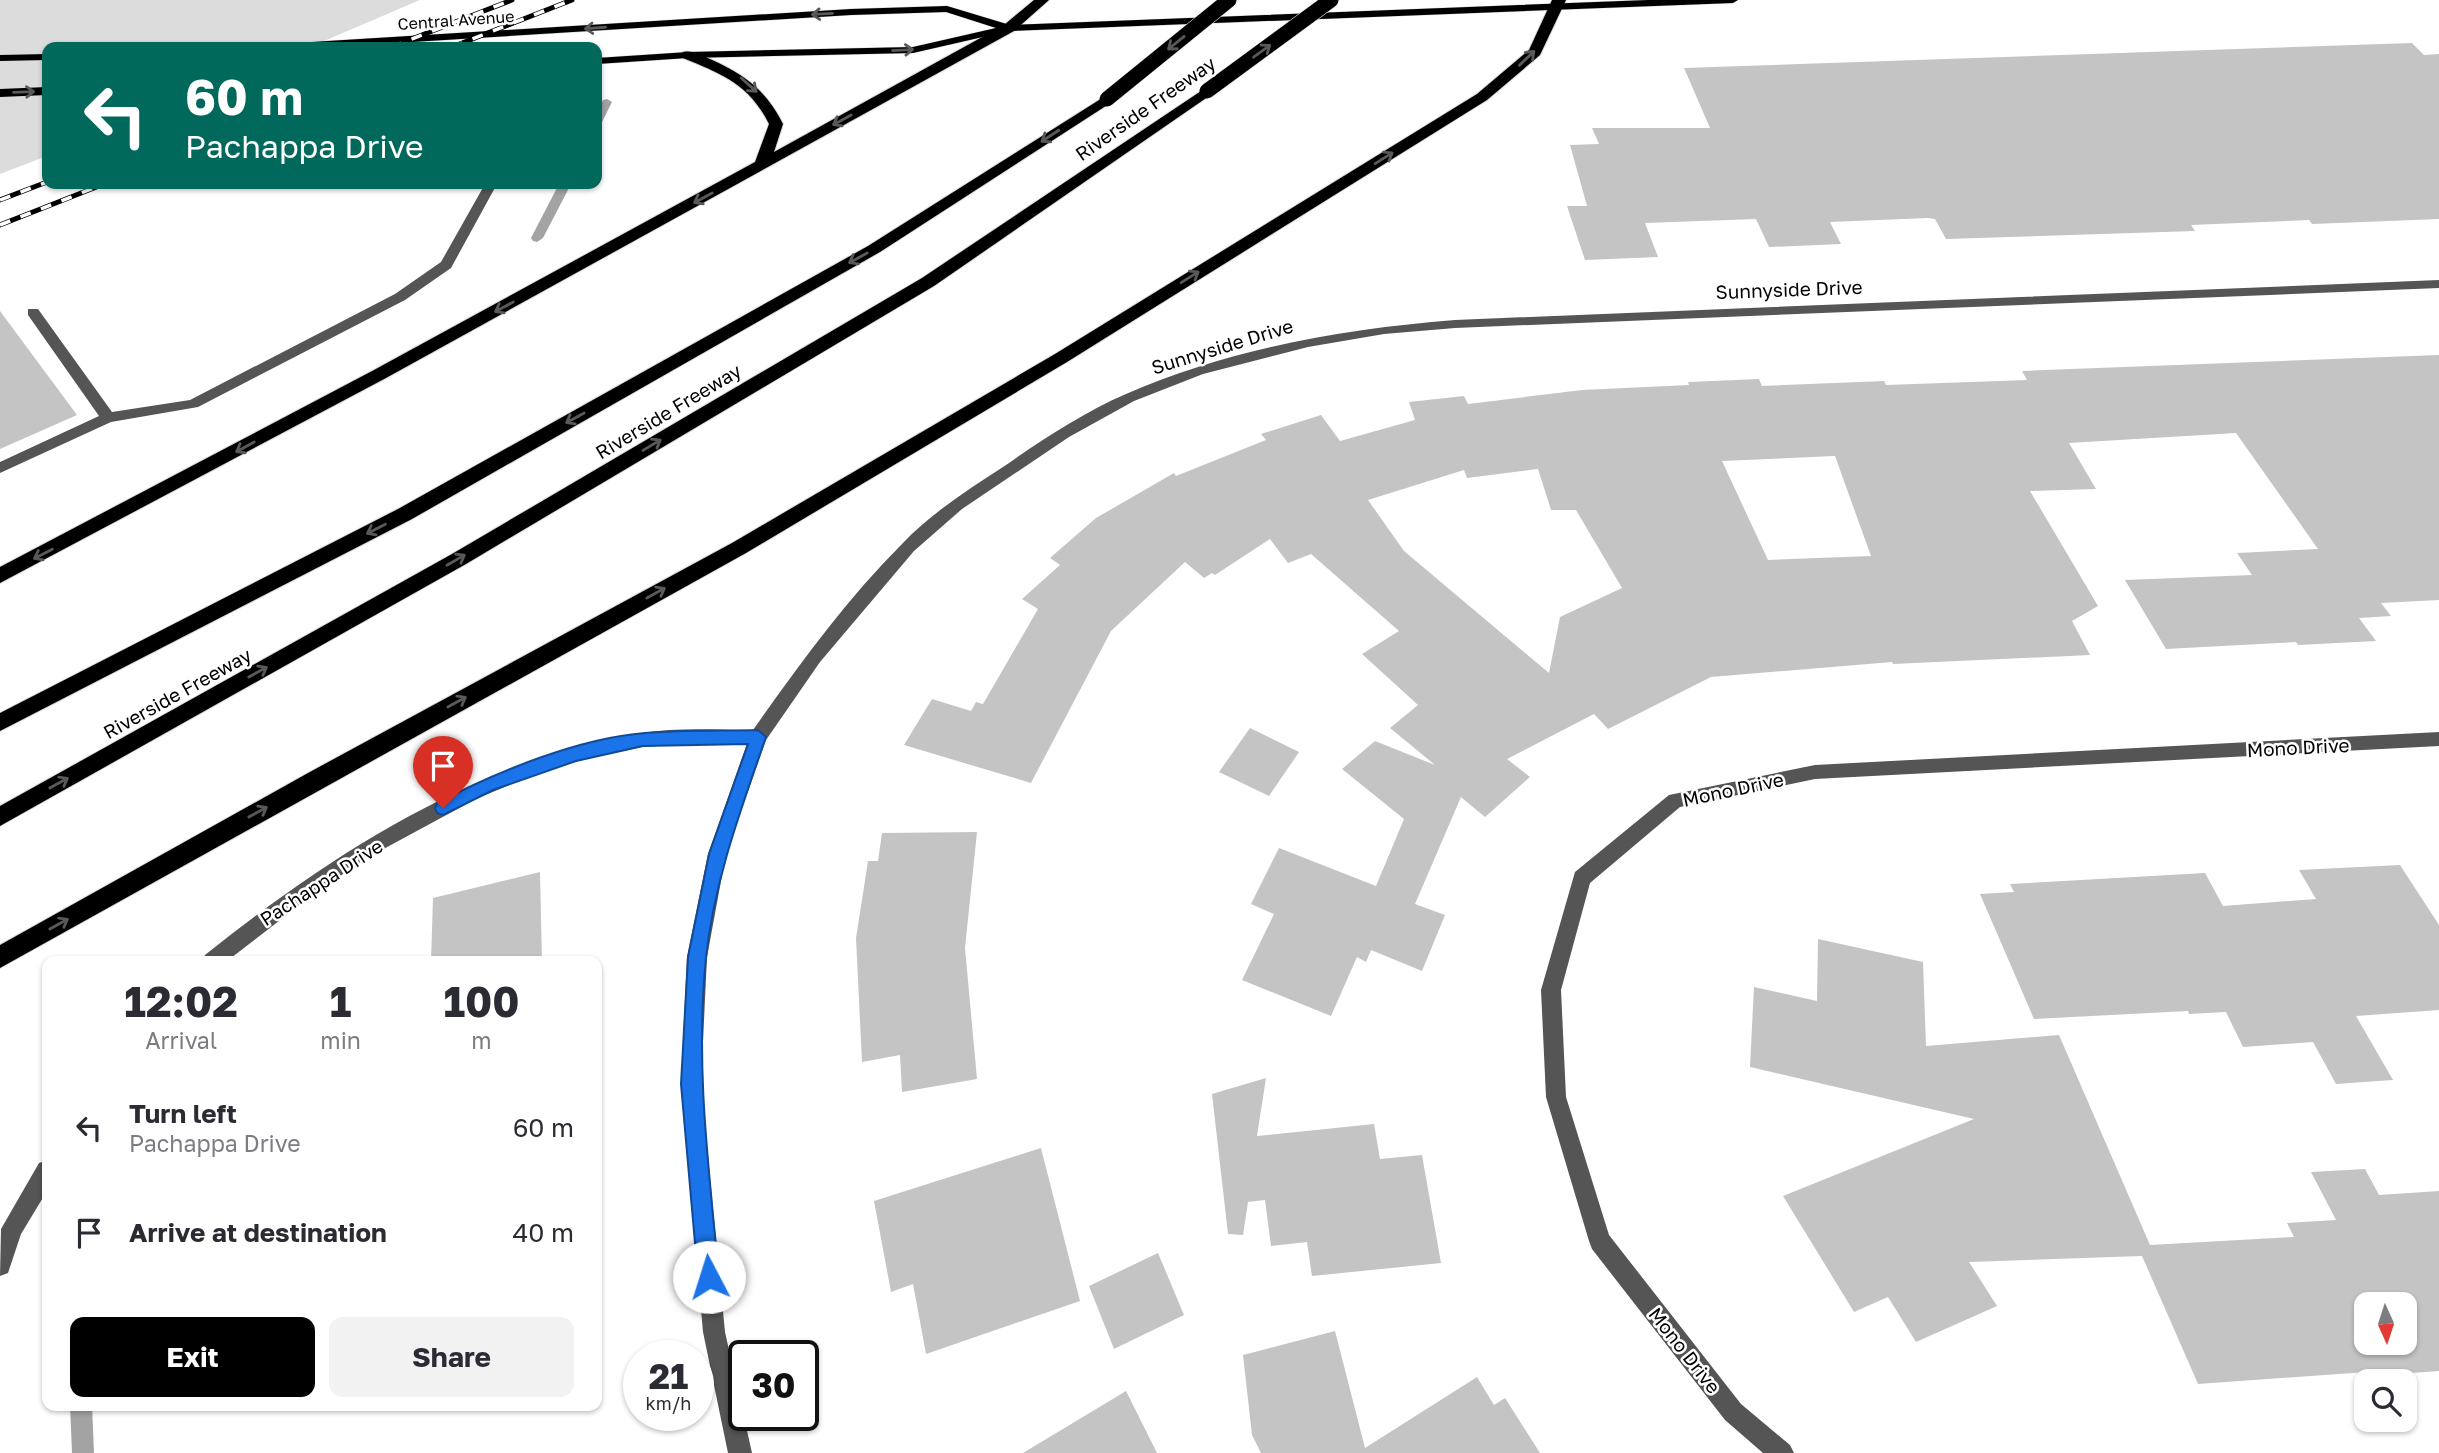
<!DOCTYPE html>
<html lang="en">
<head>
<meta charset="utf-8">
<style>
	body { margin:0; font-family:"Golos Text",sans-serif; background:#f2f2f3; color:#2b2b33; height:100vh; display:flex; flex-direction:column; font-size:26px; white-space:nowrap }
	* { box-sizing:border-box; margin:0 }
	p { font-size:23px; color:#7c7c81 }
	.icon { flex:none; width:38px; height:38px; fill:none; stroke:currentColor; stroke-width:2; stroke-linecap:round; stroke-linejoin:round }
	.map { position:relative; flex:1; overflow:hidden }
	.drawer { position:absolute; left:42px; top:956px; width:560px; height:455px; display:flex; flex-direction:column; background:#fff; border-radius:14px; box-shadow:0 2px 5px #0004 }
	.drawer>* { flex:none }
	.hud { position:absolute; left:42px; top:42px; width:560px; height:147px; border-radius:14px; box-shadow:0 2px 5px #0004; background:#00695c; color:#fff; overflow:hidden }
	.needle { width:46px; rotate:177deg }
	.buttons { position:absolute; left:2354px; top:1292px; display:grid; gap:14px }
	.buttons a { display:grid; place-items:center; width:63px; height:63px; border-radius:14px; background:#fff; box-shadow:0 2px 5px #0004; font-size:35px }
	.speed { position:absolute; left:623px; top:1340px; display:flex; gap:14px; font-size:35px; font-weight:700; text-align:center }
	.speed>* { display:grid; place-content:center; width:91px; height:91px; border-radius:50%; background:#fff; box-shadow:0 2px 5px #0004; line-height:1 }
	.speed small { font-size:18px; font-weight:400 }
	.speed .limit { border:4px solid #111; border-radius:10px; background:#fff; color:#111 }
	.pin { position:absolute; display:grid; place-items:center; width:60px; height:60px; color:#fff; margin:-72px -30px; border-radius:50% 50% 50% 0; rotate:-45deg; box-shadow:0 0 7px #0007 }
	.pin .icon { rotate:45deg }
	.me { position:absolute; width:77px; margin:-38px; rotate:355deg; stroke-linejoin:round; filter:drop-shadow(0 0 5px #0008) }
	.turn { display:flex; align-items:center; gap:24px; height:147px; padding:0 28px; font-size:32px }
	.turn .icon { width:91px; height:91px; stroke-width:2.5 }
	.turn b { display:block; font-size:49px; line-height:60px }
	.eta { display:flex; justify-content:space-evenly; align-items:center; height:119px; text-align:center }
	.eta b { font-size:42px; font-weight:700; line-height:49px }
	.action { display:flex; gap:14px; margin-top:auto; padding:14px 28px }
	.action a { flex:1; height:80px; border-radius:14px; background:#000; color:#fff; font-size:28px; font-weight:700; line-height:80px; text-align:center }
	.action a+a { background:#f2f2f3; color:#2b2b33 }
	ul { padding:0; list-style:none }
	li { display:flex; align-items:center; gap:21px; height:105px; padding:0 28px }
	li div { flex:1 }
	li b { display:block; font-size:26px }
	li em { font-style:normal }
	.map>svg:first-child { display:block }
	.green { fill:#dcdcdc }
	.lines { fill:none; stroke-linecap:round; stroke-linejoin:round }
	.stream { fill:#a3a3a3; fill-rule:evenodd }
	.building { fill:#c4c4c4; fill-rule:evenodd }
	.major-casing { stroke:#dbdbdb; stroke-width:1 }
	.highway-casing { stroke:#dbdbdb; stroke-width:2 }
	.minor { fill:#555; fill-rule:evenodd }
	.major { fill:#000; fill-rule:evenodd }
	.highway { fill:#000; fill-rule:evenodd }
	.rail-casing { stroke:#000; stroke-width:5 }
	.rail { stroke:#fff; stroke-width:3.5; stroke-dasharray:11; stroke-linecap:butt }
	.highway-bridge-casing { stroke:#dbdbdb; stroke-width:16; stroke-linecap:butt }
	.highway-bridge { stroke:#000; stroke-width:15 }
	.oneway { stroke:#595959 }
	.route { fill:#1a73e8; stroke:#114b97; stroke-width:2 }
	.labels { text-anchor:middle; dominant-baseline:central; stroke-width:5; stroke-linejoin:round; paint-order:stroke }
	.far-street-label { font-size:16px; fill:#000; stroke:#fff }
	.street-label { font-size:19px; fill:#000; stroke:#fff }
</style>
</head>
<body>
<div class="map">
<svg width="2439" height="1453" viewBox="0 0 2439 1453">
	<rect width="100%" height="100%" fill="#fff"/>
	<path class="green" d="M0,0H420L310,47H47V156L0,174Z"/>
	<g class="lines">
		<g class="stream">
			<path d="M607,99L612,102L602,122L597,125V112L603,100Z"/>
			<path d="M559,184H571L543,238L537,242L533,241L531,238Z"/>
			<path d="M70,1405H92L94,1453H72Z"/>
		</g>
	</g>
	<g class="building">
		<path d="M2412,43L2424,55L2439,54V219L2312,224L2309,220L2191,225L2195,231L1946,239L1935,219L1928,218L1830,222L1841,244L1769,247L1756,219L1645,223L1658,257L1585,260L1567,206H1587L1570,145L1599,144L1592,128H1710L1684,68Z"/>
		<path d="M0,311L77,415L0,449Z"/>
		<path d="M2439,355V600L2381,603L2391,616L2359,618L2376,641L2298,645L2296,642L2166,649L2125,580L2252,575L2237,553L2318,549L2236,433L2069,443L2096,489L2030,491L2098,606L2072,621L2090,655L1893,664L1892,662L1711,677L1608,729L1594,714L1507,759L1530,777L1485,817L1461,797L1415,904L1445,915L1422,971L1371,950L1366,962L1357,957L1331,1016L1242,980L1274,914L1251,904L1279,848L1376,886L1404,819L1342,769L1375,741L1435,765L1390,728L1418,705L1362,654L1399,631L1311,554L1288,563L1270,539L1215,575L1212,573L1204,578L1185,562L1111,631L1031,783L904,745L932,699L971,711L976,702L983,704L1038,609L1022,599L1060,565L1050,558L1096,518L1174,473L1176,476L1266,440L1261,434L1321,415L1340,441L1415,420L1409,402L1464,396L1468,404L1582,390L1689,385L1688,382L1759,379L1762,386L1884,381L1886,385L2027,380L2022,371ZM1835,456L1871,556L1768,560L1722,461ZM1538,469L1551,510H1576L1622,588L1560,617L1549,673L1404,551L1368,500L1464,470L1467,478Z"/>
		<path d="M1250,728L1299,752L1269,796L1219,772Z"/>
		<path d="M977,832L965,948L977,1079L902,1092L900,1055L862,1062L856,938L868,861H878L882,833Z"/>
		<path d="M2400,865L2439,925V1010L2356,1016L2393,1080L2336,1084L2313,1042L2243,1047L2226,1012L2189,1014L2188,1011L2034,1019L1980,894L2014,892L2010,884L2205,873L2223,906L2316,899L2299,870Z"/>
		<path d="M540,872L542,961H431L433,898Z"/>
		<path d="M1818,939L1923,962L1926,1046L2059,1035L2150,1245L2294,1237L2287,1223L2336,1220L2311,1172L2365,1169L2379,1195L2439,1191V1371L2383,1375L2381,1371L2198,1384L2142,1256L1969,1262L1997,1306L1916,1342L1888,1297L1854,1312L1783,1196L1974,1119L1750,1067L1754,987L1817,1001ZM2366,1304H2404V1342H2366Z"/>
		<path d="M1266,1078L1257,1136L1374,1124L1380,1159L1422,1155L1441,1263L1312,1276L1307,1242L1271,1246L1265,1200L1248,1202L1243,1235L1228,1234L1212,1094Z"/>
		<path d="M1041,1148L1080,1301L926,1354L913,1284L891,1292L874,1201Z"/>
		<path d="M1158,1253L1184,1315L1114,1349L1089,1286Z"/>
		<path d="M1335,1331L1365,1448L1477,1377L1494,1405L1505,1398L1540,1453H1261L1252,1435L1243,1355Z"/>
		<path d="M1126,1391L1157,1453H1023Z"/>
	</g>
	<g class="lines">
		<defs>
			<g id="major">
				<path d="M1648,0H1738L1733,3L1009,31L913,53L688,58L597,64V58L688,52L913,47L996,28L946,12L851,15L331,47H273L279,44L851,9L947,6L1010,25Z"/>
				<path d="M47,54V60L0,61V55Z"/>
				<path d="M47,87V95L0,97V89Z"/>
			</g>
			<g id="highway">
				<path d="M1034,0H1049L1014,31L386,378L0,583V567L374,370L755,162L769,124C749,84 722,74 683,58V52C693,50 701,55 710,59C744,74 766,90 783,124L774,152L1004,25Z"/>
				<path d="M1552,0H1566L1540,55L1487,100L1067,362L746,553L0,968V945L308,773L732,543L1055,354L1477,94L1529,50Z"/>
				<path d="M1207,87L1214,91L1212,94L934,286L466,564L0,826V806L452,554L922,278Z"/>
				<path d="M1107,95L1114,99L1112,102L880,252L412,519L0,731V713L398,509L868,246Z"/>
			</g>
		</defs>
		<use href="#major" class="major-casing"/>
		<use href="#highway" class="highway-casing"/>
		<g class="minor">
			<path d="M485,184H497L451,268L405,300L198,407L111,422L0,473V462L99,416L28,315V309H38L112,412L190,400L395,294L441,262Z"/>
			<path d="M2439,280V288L1455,328L1384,334L1308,347L1203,374L1134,401L1069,437L962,509L914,551L820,662L766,740L726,854L707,957L701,1084L725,1332L752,1453H728L703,1332L681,1084L687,957L708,854L747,744H685L642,747L584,759L531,776L476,799L365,859L314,894L227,961H202L205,955C334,852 476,761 642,733C678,727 716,730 753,730C799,665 846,600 902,544C931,513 968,490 1003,467C1042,440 1082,413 1126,394C1230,349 1342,329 1455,320Z"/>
			<path d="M2439,732V746L1815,779L1680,807L1590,883L1561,990L1566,1097L1609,1235L1741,1404L1790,1445L1794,1453H1763L1725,1420L1592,1249L1589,1241L1546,1097L1541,990L1575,872L1669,795L1815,765Z"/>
			<path d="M47,1160V1191L21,1234L8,1273L0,1276L1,1229L39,1163Z"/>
		</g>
		<use href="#major" class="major"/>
		<use href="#highway" class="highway"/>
		<defs>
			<g id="rail">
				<path d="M391,47L512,0"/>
				<path d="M452,47L572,0"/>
				<path d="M0,200L47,182"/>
				<path d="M0,225L104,184"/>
			</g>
		</defs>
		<use href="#rail" class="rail-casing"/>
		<use href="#rail" class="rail"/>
		<defs>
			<g id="highway-bridge">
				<path d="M1207,91L1331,0"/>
				<path d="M1107,99L1229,0"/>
			</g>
		</defs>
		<use href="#highway-bridge" class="highway-bridge-casing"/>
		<use href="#highway-bridge" class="highway-bridge"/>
	</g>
	<defs><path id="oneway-shaft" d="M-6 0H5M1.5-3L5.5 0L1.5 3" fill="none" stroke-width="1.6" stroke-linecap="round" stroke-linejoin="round" transform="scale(1.75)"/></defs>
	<g class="oneway">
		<use href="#oneway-shaft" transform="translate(822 14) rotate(177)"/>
		<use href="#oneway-shaft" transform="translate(595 28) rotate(176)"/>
		<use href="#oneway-shaft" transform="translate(1176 43) rotate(141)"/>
		<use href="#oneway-shaft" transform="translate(903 50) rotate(-3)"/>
		<use href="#oneway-shaft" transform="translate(1262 51) rotate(-36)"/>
		<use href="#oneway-shaft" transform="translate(1527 58) rotate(-44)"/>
		<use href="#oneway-shaft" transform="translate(749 85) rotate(42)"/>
		<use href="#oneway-shaft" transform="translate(24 92) rotate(-2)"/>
		<use href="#oneway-shaft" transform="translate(842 120) rotate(151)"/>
		<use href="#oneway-shaft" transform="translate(1050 136) rotate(147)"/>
		<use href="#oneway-shaft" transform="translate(1384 158) rotate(-32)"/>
		<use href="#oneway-shaft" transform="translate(703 198) rotate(151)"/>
		<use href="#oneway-shaft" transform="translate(858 258) rotate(151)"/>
		<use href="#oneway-shaft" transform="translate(1190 277) rotate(-32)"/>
		<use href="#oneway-shaft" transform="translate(504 307) rotate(152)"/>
		<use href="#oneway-shaft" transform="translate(575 418) rotate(151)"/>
		<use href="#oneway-shaft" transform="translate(652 445) rotate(-31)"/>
		<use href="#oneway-shaft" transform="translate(245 447) rotate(151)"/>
		<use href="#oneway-shaft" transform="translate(376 529) rotate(153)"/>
		<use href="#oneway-shaft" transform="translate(43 554) rotate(153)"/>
		<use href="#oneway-shaft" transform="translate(456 560) rotate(-30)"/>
		<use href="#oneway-shaft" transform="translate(656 593) rotate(-29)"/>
		<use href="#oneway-shaft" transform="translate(258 672) rotate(-29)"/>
		<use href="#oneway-shaft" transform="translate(457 702) rotate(-29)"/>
		<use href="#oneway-shaft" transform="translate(59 783) rotate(-29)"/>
		<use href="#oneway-shaft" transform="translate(258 812) rotate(-29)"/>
		<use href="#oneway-shaft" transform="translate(59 924) rotate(-29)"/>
	</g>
	<path class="route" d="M758,730L766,737C741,809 714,881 706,958C695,1066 709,1170 719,1277L716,1284L709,1287L701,1284L698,1277L681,1084L688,957L709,854L748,744L643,746L576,761L493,790L443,815L437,813L435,808L437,803C496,772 579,738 645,733C683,730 721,731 758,730Z"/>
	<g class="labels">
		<g class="far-street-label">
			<text transform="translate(456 20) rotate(-4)">Central Avenue</text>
		</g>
		<g class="street-label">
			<text transform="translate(1145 108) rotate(-35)">Riverside Freeway</text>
			<text transform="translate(1789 289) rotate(-2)">Sunnyside Drive</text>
			<text transform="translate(1222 346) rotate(-17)">Sunnyside Drive</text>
			<text transform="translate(668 411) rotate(-31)">Riverside Freeway</text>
			<text transform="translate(177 693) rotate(-29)">Riverside Freeway</text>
			<text transform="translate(2298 747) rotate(-3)">Mono Drive</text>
			<text transform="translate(1733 789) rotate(-12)">Mono Drive</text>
			<text transform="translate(321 882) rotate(-33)">Pachappa Drive</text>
			<text transform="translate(1685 1350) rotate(52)">Mono Drive</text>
		</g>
	</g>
</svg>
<div class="buttons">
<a><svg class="needle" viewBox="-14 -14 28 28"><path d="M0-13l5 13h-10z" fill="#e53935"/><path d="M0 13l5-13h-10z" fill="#7c7c81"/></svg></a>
<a><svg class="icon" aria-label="search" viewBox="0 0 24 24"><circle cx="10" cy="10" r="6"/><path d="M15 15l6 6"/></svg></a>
</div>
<div class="speed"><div>21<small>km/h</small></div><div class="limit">30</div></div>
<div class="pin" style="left:443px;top:808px;background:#d93025"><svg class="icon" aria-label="arrive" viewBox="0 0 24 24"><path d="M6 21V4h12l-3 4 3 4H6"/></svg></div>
<svg class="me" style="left:709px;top:1277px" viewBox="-20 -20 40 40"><circle r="19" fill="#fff"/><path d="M0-13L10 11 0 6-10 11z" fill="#1a73e8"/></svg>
<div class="hud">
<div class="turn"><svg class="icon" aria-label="left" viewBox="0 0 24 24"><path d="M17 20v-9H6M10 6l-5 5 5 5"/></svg><div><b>60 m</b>Pachappa Drive</div></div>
</div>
<section class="drawer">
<div class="eta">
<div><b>12:02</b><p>Arrival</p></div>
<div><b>1</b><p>min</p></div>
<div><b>100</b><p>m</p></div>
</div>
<ul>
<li><svg class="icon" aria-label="left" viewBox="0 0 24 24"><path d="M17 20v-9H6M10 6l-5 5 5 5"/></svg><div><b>Turn left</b><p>Pachappa Drive</p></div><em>60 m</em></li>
<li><svg class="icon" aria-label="arrive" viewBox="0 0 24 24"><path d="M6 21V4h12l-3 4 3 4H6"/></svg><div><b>Arrive at destination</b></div><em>40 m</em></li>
</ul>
<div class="action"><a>Exit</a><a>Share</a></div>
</section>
</div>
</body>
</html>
